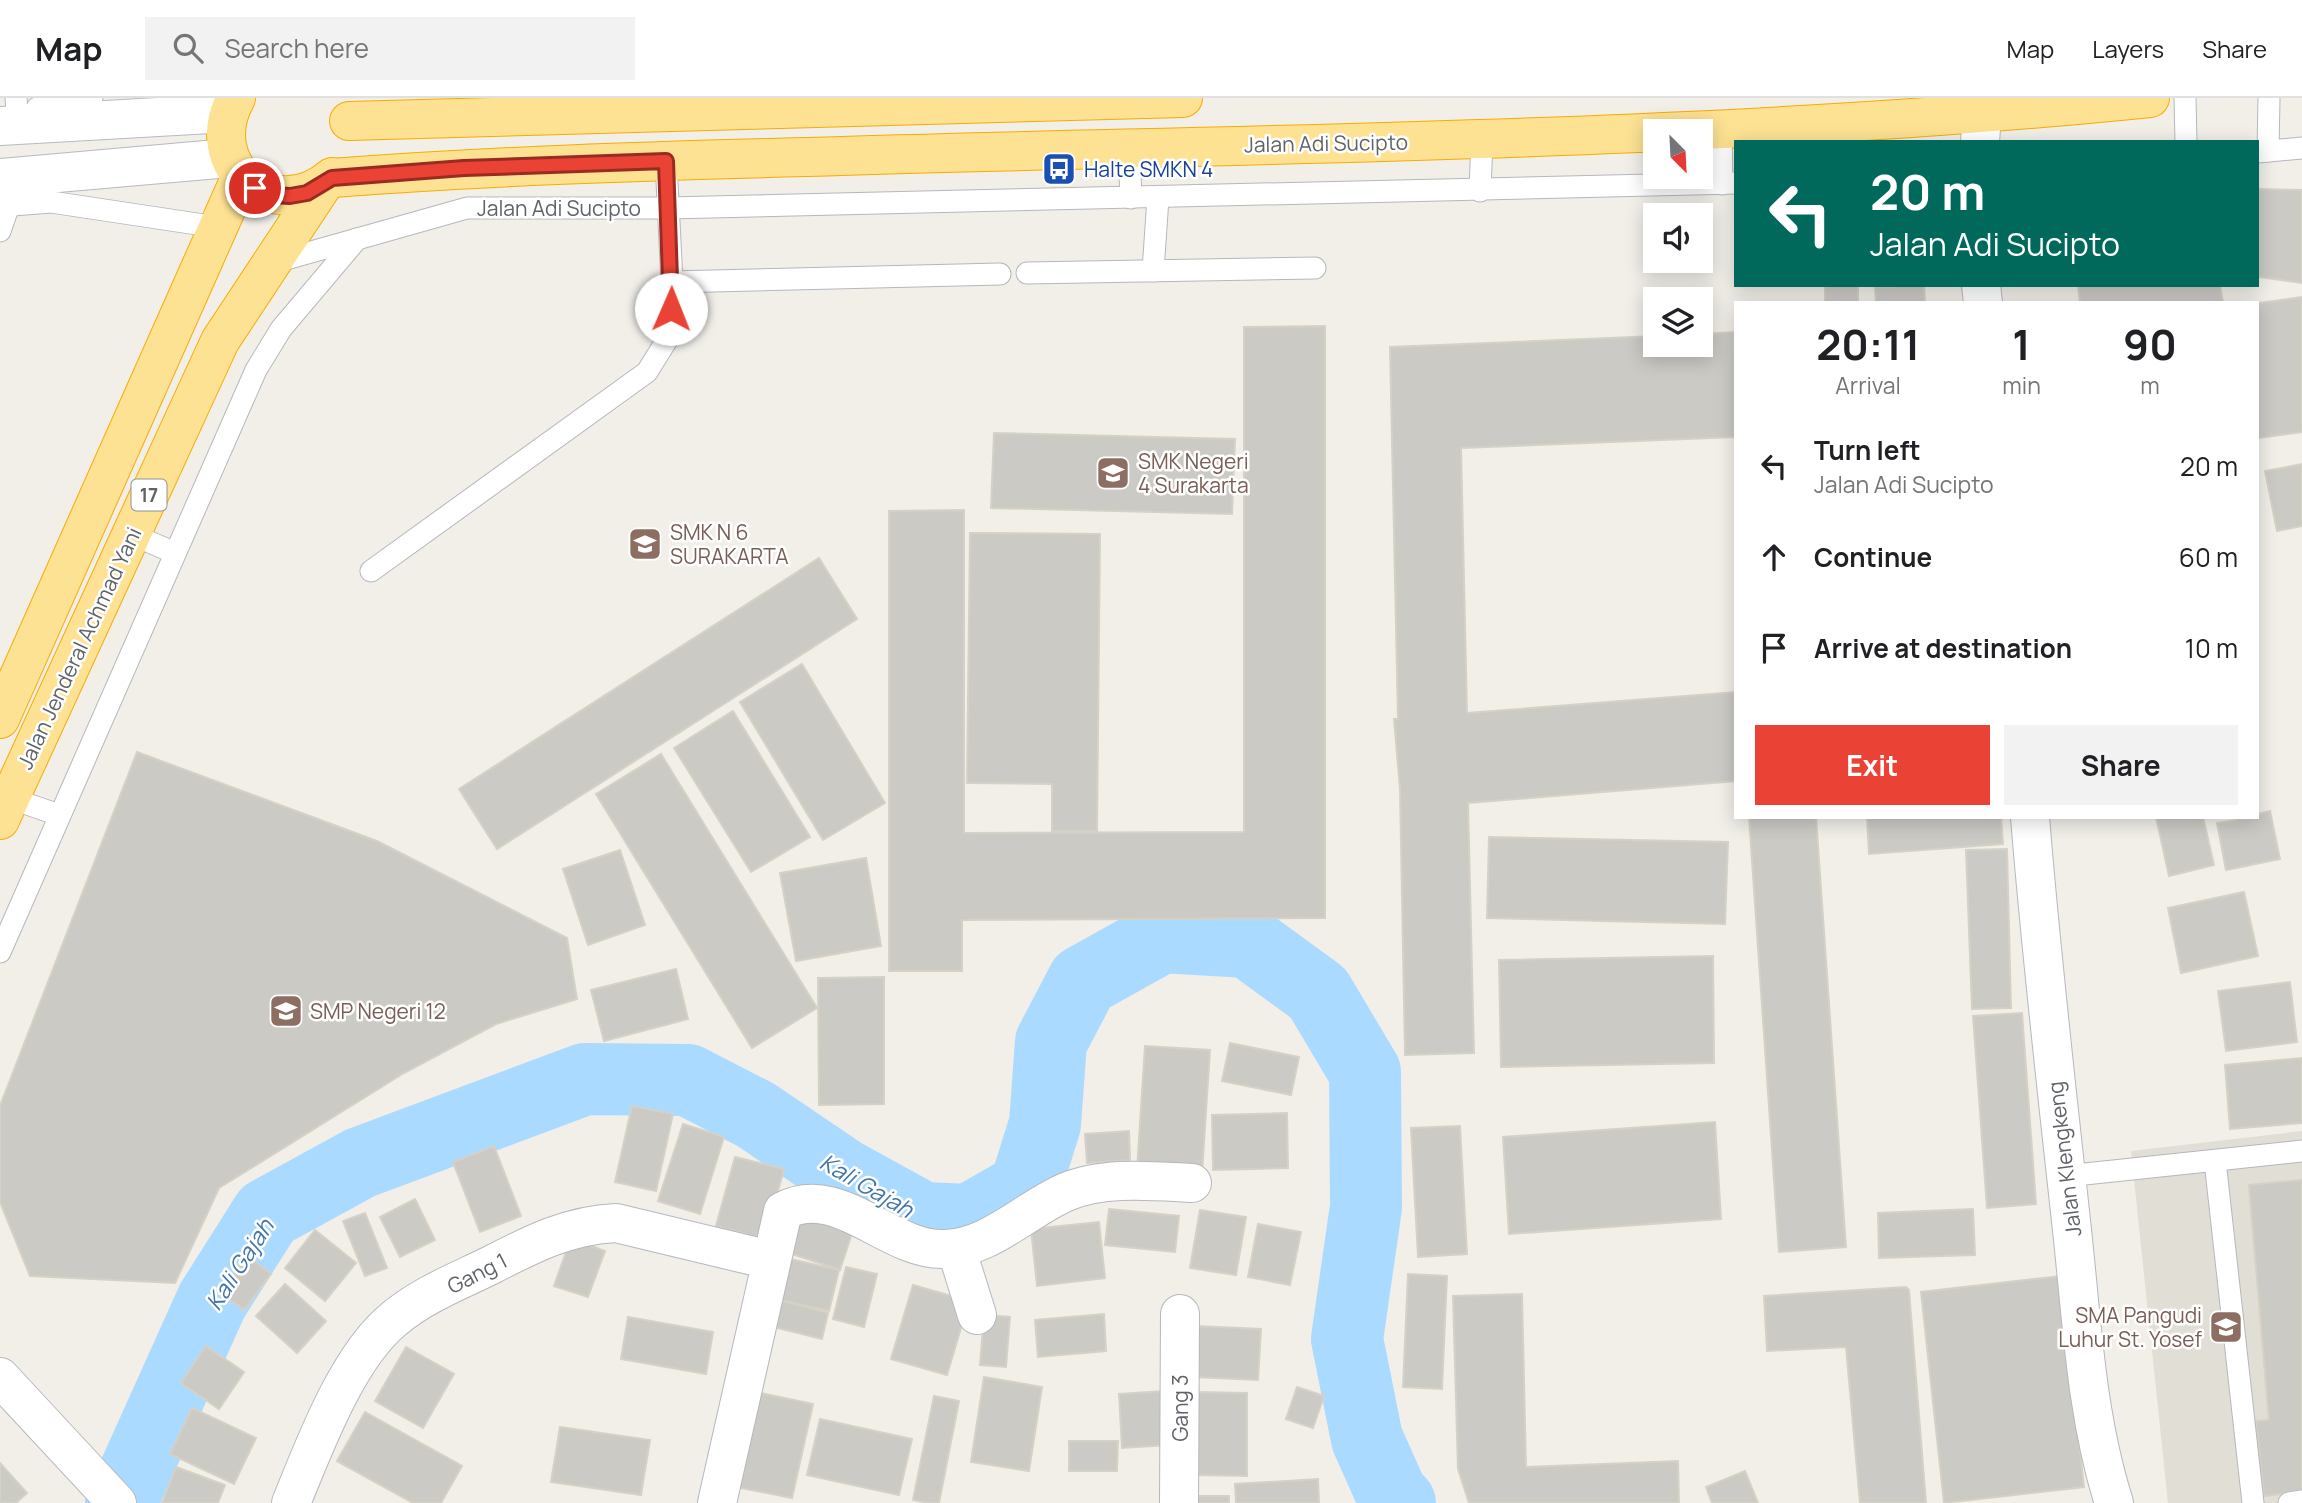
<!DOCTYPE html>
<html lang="en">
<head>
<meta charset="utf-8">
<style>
	body { margin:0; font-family:Manrope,sans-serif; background:#f2f2f2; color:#202124; height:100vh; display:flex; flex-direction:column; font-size:26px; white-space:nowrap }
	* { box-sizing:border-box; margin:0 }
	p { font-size:23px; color:#757577 }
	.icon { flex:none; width:38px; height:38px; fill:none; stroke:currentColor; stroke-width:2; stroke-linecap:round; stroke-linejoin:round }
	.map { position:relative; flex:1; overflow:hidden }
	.panel { position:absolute; left:1734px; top:203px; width:525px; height:518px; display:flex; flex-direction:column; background:#fff; border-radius:0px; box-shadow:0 4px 18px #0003 }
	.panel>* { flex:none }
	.banner { position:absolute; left:1734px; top:42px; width:525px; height:147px; border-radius:0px; box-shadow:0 4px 18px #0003; background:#00695c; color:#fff; overflow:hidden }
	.needle { width:46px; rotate:156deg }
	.controls { position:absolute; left:1643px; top:21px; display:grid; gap:14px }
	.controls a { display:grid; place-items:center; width:70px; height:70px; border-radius:0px; background:#fff; box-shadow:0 4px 18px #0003; font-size:35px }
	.pin { position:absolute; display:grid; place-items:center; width:60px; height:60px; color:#fff; margin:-30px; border:4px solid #fff; border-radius:50%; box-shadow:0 2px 7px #0007 }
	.me { position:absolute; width:77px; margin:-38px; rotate:1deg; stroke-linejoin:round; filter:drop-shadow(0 0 5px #0008) }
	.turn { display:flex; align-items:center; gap:24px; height:147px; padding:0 21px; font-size:32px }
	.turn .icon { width:91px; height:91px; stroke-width:2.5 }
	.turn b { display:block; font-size:49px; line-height:60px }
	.eta { display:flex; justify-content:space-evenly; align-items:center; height:119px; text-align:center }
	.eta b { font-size:42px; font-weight:700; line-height:49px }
	.cta { display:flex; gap:14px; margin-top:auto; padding:14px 21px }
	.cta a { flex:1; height:80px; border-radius:0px; background:#ea4335; color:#fff; font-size:28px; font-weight:700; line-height:80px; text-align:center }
	.cta a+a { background:#f2f2f2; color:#202124 }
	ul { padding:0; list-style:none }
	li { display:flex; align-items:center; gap:21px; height:91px; padding:0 21px }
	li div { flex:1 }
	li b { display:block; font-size:26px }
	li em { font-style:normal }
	header { display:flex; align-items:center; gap:42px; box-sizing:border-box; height:98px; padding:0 35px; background:#fff; border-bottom:2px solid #e0e0e0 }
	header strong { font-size:33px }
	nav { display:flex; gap:38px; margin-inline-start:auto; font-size:24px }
	.search { width:490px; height:63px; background:#f2f2f2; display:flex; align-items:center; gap:18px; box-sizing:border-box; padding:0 24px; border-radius:0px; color:#757577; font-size:26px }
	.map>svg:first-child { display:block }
	.education { fill:#e1ded6 }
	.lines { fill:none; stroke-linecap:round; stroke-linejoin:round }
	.river { stroke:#aadaff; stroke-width:72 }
	.building { fill:#cccac5; stroke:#d6d1c6; stroke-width:2 }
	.lane-casing { stroke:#b5b8bc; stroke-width:23 }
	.street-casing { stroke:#b5b8bc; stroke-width:40 }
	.secondary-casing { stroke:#b6babf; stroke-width:40 }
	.highway-casing { stroke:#f9ab00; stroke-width:40 }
	.lane { stroke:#fff; stroke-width:21 }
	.street { stroke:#fff; stroke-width:38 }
	.secondary { stroke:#fff; stroke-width:38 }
	.highway { stroke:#fde293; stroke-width:38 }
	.route-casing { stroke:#982c22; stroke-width:18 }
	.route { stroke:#ea4335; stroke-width:12 }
	.labels { text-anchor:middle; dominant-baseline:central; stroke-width:5; stroke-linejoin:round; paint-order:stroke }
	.shield { fill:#fff; stroke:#8f9295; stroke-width:2 }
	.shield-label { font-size:19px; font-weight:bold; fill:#5f6368 }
	.street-label { font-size:21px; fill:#5f6368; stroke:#fff }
	.transit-label { font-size:21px; fill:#164399; stroke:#fff; text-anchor:start }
	.education-label { font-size:21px; fill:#785e54; stroke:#fff; text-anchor:start }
	.water-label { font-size:23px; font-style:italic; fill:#4174aa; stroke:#fff }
</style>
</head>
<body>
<header>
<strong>Map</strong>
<div class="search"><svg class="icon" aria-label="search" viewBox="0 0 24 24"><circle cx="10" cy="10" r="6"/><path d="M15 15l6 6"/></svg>Search here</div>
<nav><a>Map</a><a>Layers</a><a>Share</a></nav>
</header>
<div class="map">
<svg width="2302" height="1405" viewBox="0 0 2302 1405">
	<rect width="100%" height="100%" fill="#f1efe8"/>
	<path class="education" d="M2302,1033V1405H2168L2131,1053Z"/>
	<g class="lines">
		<path class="river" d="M121,1405L212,1203L267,1116L360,1065L585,981L688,982L756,1017L843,1076L923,1120L969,1122L1025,1090L1045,1026L1051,944L1083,883L1162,839L1248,844L1318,895L1365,974L1366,1109L1347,1241L1367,1341L1392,1397L1400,1405"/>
	</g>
	<g class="building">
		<path d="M2258,91L2302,92V185L2258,179Z"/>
		<rect x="1825" y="187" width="33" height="18"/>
		<path d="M1924,187L1925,205H1876L1875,189Z"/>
		<path d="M2078,187H2220L2223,205H2080Z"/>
		<path d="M2302,199V334L2258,340V205Z"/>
		<path d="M1325,228V820L962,822V873H889V413L964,412V735L1244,734V229Z"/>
		<path d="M1736,234V339L1461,350L1467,615L1736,594V683L1468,705L1474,955L1405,957L1400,691L1394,621H1398L1390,249L1656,238V247H1701V236Z"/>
		<path d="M994,335L1235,341L1232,416L991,410Z"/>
		<path d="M2302,366V428L2277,433L2265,373Z"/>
		<path d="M970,435L1100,436L1097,733H1052V686L967,685Z"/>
		<path d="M819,460L857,521L497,751L459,691Z"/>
		<path d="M802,566L885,705L823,742L740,604Z"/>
		<path d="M733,613L810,739L751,774L674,650Z"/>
		<path d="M137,654L377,743L567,840L577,901L496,926L404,975L219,1090L175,1185L30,1178L0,1104V1008Z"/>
		<path d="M661,656L817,910L752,950L596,696Z"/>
		<path d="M2270,713L2280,761L2226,772L2217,725L2258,719V716Z"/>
		<path d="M1749,719H1816L1846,1149L1779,1154Z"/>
		<path d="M1867,719H2001L2003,746L1869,756Z"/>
		<path d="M2156,719H2203L2214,767L2169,778Z"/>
		<path d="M1489,739L1728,744L1725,826L1487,820Z"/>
		<path d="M2007,751L2011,910L1972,911L1966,752Z"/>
		<path d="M620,752L645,827L588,847L563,771Z"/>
		<path d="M866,760L881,848L796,863L780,775Z"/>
		<path d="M2244,794L2258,858L2181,875L2168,810Z"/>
		<path d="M1713,858L1714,965L1501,969L1499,862Z"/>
		<path d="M676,871L688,921L604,943L591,892Z"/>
		<path d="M884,879V1006L819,1007L818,880Z"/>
		<path d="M2290,884L2297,944L2226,953L2218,893Z"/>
		<path d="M2022,915L2036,1106L1987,1110L1973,918Z"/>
		<path d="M1230,945L1299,959L1291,997L1222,983Z"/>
		<path d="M1145,948L1210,952L1202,1076L1137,1072Z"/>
		<path d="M2302,960V1025L2230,1031L2225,967Z"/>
		<path d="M632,1008L673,1016L656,1093L615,1084Z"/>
		<path d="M1287,1015L1288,1070L1213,1072L1212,1017Z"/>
		<path d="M1715,1024L1721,1121L1509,1136L1503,1039Z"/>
		<path d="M683,1026L724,1039L700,1116L658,1103Z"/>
		<path d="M1460,1028L1467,1156L1418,1159L1411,1030Z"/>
		<path d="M1129,1033L1130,1062L1087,1065L1085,1036Z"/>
		<path d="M494,1048L521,1118L480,1134L453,1064Z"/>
		<path d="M735,1059L784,1071L765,1141L716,1128Z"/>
		<path d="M2302,1082V1393L2264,1398L2256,1323L2269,1322L2249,1087Z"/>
		<path d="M415,1101L435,1142L400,1159L380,1119Z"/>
		<path d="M801,1109L855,1126L840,1172L786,1154Z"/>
		<path d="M1109,1111L1179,1118L1175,1154L1105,1147Z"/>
		<path d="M1973,1111L1975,1157L1879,1160L1878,1115Z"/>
		<path d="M1200,1112L1246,1119L1236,1177L1190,1170Z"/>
		<path d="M365,1115L387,1170L365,1178L343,1123Z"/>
		<path d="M1099,1124L1105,1180L1037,1188L1031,1131Z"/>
		<path d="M1258,1126L1301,1134L1290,1187L1248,1179Z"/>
		<path d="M315,1132L356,1165L325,1203L285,1170Z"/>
		<path d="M571,1140L605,1153L588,1199L554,1188Z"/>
		<path d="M247,1157L271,1176L244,1212L220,1194Z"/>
		<path d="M786,1160L839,1172L829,1213L776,1201Z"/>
		<path d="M846,1169L877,1176L864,1229L833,1221Z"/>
		<path d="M1408,1176L1447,1178L1442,1291L1403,1289Z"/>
		<path d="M2061,1178L2084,1389L1944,1405L1921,1194Z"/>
		<path d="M285,1186L326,1223L297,1255L256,1218Z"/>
		<path d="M913,1187L969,1203L947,1277L891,1261Z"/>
		<path d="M1906,1189L1909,1192L1926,1405H1860L1846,1249L1767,1253L1764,1198Z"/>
		<path d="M1522,1196L1526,1369L1678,1363L1679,1405H1469L1458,1371L1453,1198Z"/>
		<path d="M776,1201L828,1215L822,1241L770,1228Z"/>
		<path d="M1104,1216L1106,1253L1038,1259L1035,1222Z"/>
		<path d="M984,1217L1010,1219L1006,1269L980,1267Z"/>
		<path d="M628,1219L713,1234L706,1276L621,1261Z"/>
		<path d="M1196,1228L1261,1231L1258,1282L1194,1279Z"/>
		<path d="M206,1248L244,1274L219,1311L181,1285Z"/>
		<path d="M406,1249L454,1276L423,1330L375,1303Z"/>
		<path d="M984,1279L1042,1289L1029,1373L971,1364Z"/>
		<path d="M1297,1289L1324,1298L1313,1330L1286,1321Z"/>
		<path d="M751,1293L813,1306L792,1400L731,1388Z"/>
		<path d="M1164,1293L1168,1347L1122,1350L1119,1296Z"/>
		<path d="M1196,1294L1247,1295V1378L1194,1377Z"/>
		<path d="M934,1298L959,1303L939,1405H928L913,1402Z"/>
		<path d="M192,1310L256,1340L234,1386L170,1356Z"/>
		<path d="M365,1314L462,1368L441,1405H413L337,1363Z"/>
		<path d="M820,1321L912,1341L899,1397L807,1377Z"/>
		<path d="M560,1329L650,1342L641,1397L551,1384Z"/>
		<path d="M1069,1343H1118L1117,1373H1069Z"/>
		<path d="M0,1365L27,1395L16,1405H0Z"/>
		<path d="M176,1369L225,1387L218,1405H162Z"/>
		<path d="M1745,1373L1758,1405H1712L1706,1389Z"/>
		<path d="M1318,1381L1319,1405H1236L1235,1386Z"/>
		<rect x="1182" y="1398" width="47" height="7"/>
	</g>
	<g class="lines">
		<defs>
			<g id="lane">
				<path d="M16,0L17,14"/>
				<path d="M2185,0L2186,44"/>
				<path d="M37,10L92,0"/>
				<path d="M1721,29L1722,86"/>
				<path d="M1129,50L1131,100"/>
				<path d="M2268,53L2269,0"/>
				<path d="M2258,54L2302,50"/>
				<path d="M1480,93L1482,41"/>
				<path d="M0,108L51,104L217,129"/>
				<path d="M0,133L9,107"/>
				<path d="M272,165L467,110H668L1736,85"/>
				<path d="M1153,173L1158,100"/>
				<path d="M1027,175L1315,170"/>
				<path d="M672,184L1000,176"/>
				<path d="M131,436L175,455"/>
				<path d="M371,473L647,274L670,237L672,184L666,63"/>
				<path d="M10,700L59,717"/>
				<path d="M0,854L256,272L281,231L357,141"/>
				<path d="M2215,1063L2253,1405"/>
				<path d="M2066,1078L2302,1053"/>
				<path d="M2289,1405L2302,1403"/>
			</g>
			<g id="street">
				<path d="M1980,44L1982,17"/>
				<path d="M1981,187L1983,205"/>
				<path d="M2030,719C2041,857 2057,994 2072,1132C2082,1224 2086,1317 2114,1405"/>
				<path d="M956,1150L977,1217"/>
				<path d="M0,1279L117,1405"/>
				<path d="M291,1405C314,1349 347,1259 394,1221C422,1197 459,1183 491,1167C532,1146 569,1127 616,1125L770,1162"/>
				<path d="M717,1405L783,1113C838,1084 887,1151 942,1151C988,1152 1026,1111 1066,1094C1103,1078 1153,1083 1192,1085"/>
				<path d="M1179,1405L1180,1216"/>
			</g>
			<g id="secondary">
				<path d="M0,28L228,15"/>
				<path d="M0,80L229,60"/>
			</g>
			<g id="highway">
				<path d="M236,0C199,68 273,129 332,79"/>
				<path d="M349,23L1183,0"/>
				<path d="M332,80C490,68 649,63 807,59C1255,45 1704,45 2150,0"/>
				<path d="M0,621L241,78"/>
				<path d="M0,722L220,243L323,87"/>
			</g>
		</defs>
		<use href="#lane" class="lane-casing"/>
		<use href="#street" class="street-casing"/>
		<use href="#secondary" class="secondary-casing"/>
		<use href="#highway" class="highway-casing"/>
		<use href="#lane" class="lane"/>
		<use href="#street" class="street"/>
		<use href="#secondary" class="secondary"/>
		<use href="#highway" class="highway"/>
	</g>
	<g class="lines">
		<defs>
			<path id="route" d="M255,90L272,97L290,98L307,95L332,80L464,70L666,63L671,211"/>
		</defs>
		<use href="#route" class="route-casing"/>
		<use href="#route" class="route"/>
	</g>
	<defs>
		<symbol id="bus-square" viewBox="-11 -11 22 22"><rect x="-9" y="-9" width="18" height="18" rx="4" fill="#1a4fb4" stroke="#fff"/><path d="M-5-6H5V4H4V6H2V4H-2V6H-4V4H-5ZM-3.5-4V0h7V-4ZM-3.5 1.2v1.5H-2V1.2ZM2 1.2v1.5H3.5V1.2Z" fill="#fff"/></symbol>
		<symbol id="school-square" viewBox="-11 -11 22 22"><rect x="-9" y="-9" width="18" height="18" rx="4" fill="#8d6e63" stroke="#fff"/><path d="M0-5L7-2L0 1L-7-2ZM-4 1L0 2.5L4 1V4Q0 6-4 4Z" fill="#fff"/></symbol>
	</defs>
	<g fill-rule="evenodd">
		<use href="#bus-square" x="1040" y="52" width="38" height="38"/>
		<use href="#school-square" x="1094" y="356" width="38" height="38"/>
		<use href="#school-square" x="626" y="427" width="38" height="38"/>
		<use href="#school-square" x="267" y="894" width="38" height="38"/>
		<use href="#school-square" x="2207" y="1210" width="38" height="38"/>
	</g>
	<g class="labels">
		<rect class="shield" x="131.5" y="381.5" width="35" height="31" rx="5"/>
		<g class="shield-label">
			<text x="149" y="397">17</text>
		</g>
		<g class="street-label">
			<text transform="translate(1326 45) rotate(-1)">Jalan Adi Sucipto</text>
			<text x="559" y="110">Jalan Adi Sucipto</text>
			<text transform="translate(79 550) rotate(-65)">Jalan Jenderal Achmad Yani</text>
			<text transform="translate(2064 1061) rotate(-97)">Jalan Klengkeng</text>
			<text transform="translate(477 1175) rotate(-27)">Gang 1</text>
			<text transform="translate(1180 1310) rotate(-90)">Gang 3</text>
		</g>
		<g class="transit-label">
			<text x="1084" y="71">Halte SMKN 4</text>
		</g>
		<g class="education-label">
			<text x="1138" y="363">SMK Negeri<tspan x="1138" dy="24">4 Surakarta</tspan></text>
			<text x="670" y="434">SMK N 6<tspan x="670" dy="24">SURAKARTA</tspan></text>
			<text x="310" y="913">SMP Negeri 12</text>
			<text x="2202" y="1217" text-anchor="end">SMA Pangudi<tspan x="2202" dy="24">Luhur St. Yosef</tspan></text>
		</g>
		<g class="water-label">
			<text transform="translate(867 1087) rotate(30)">Kali Gajah</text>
			<text transform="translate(239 1166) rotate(-57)">Kali Gajah</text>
		</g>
	</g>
</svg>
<div class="controls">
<a><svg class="needle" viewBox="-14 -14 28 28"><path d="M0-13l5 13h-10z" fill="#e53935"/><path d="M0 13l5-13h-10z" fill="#757577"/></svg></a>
<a><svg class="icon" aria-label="sound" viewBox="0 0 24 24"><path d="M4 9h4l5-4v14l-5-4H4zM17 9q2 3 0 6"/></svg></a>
<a><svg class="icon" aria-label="layers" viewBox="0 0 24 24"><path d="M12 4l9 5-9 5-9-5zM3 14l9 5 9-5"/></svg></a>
</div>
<div class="pin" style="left:255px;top:90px;background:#d93025"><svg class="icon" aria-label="arrive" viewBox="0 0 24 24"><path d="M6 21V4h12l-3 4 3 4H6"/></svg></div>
<svg class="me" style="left:671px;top:211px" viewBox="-20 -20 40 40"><circle r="19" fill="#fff"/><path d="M0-13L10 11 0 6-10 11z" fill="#ea4335"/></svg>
<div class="banner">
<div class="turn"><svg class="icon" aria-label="left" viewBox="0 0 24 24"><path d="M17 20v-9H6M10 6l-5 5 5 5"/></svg><div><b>20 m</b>Jalan Adi Sucipto</div></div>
</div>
<section class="panel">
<div class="eta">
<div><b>20:11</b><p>Arrival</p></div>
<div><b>1</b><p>min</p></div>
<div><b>90</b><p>m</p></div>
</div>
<ul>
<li><svg class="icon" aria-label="left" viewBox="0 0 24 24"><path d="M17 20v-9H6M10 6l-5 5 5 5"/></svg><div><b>Turn left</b><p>Jalan Adi Sucipto</p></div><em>20 m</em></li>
<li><svg class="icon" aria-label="ahead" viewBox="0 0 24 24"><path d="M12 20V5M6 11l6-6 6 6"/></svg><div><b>Continue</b></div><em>60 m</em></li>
<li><svg class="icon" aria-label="arrive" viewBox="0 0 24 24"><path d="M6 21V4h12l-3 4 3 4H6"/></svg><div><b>Arrive at destination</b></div><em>10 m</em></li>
</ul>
<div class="cta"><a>Exit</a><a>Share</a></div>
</section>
</div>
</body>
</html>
